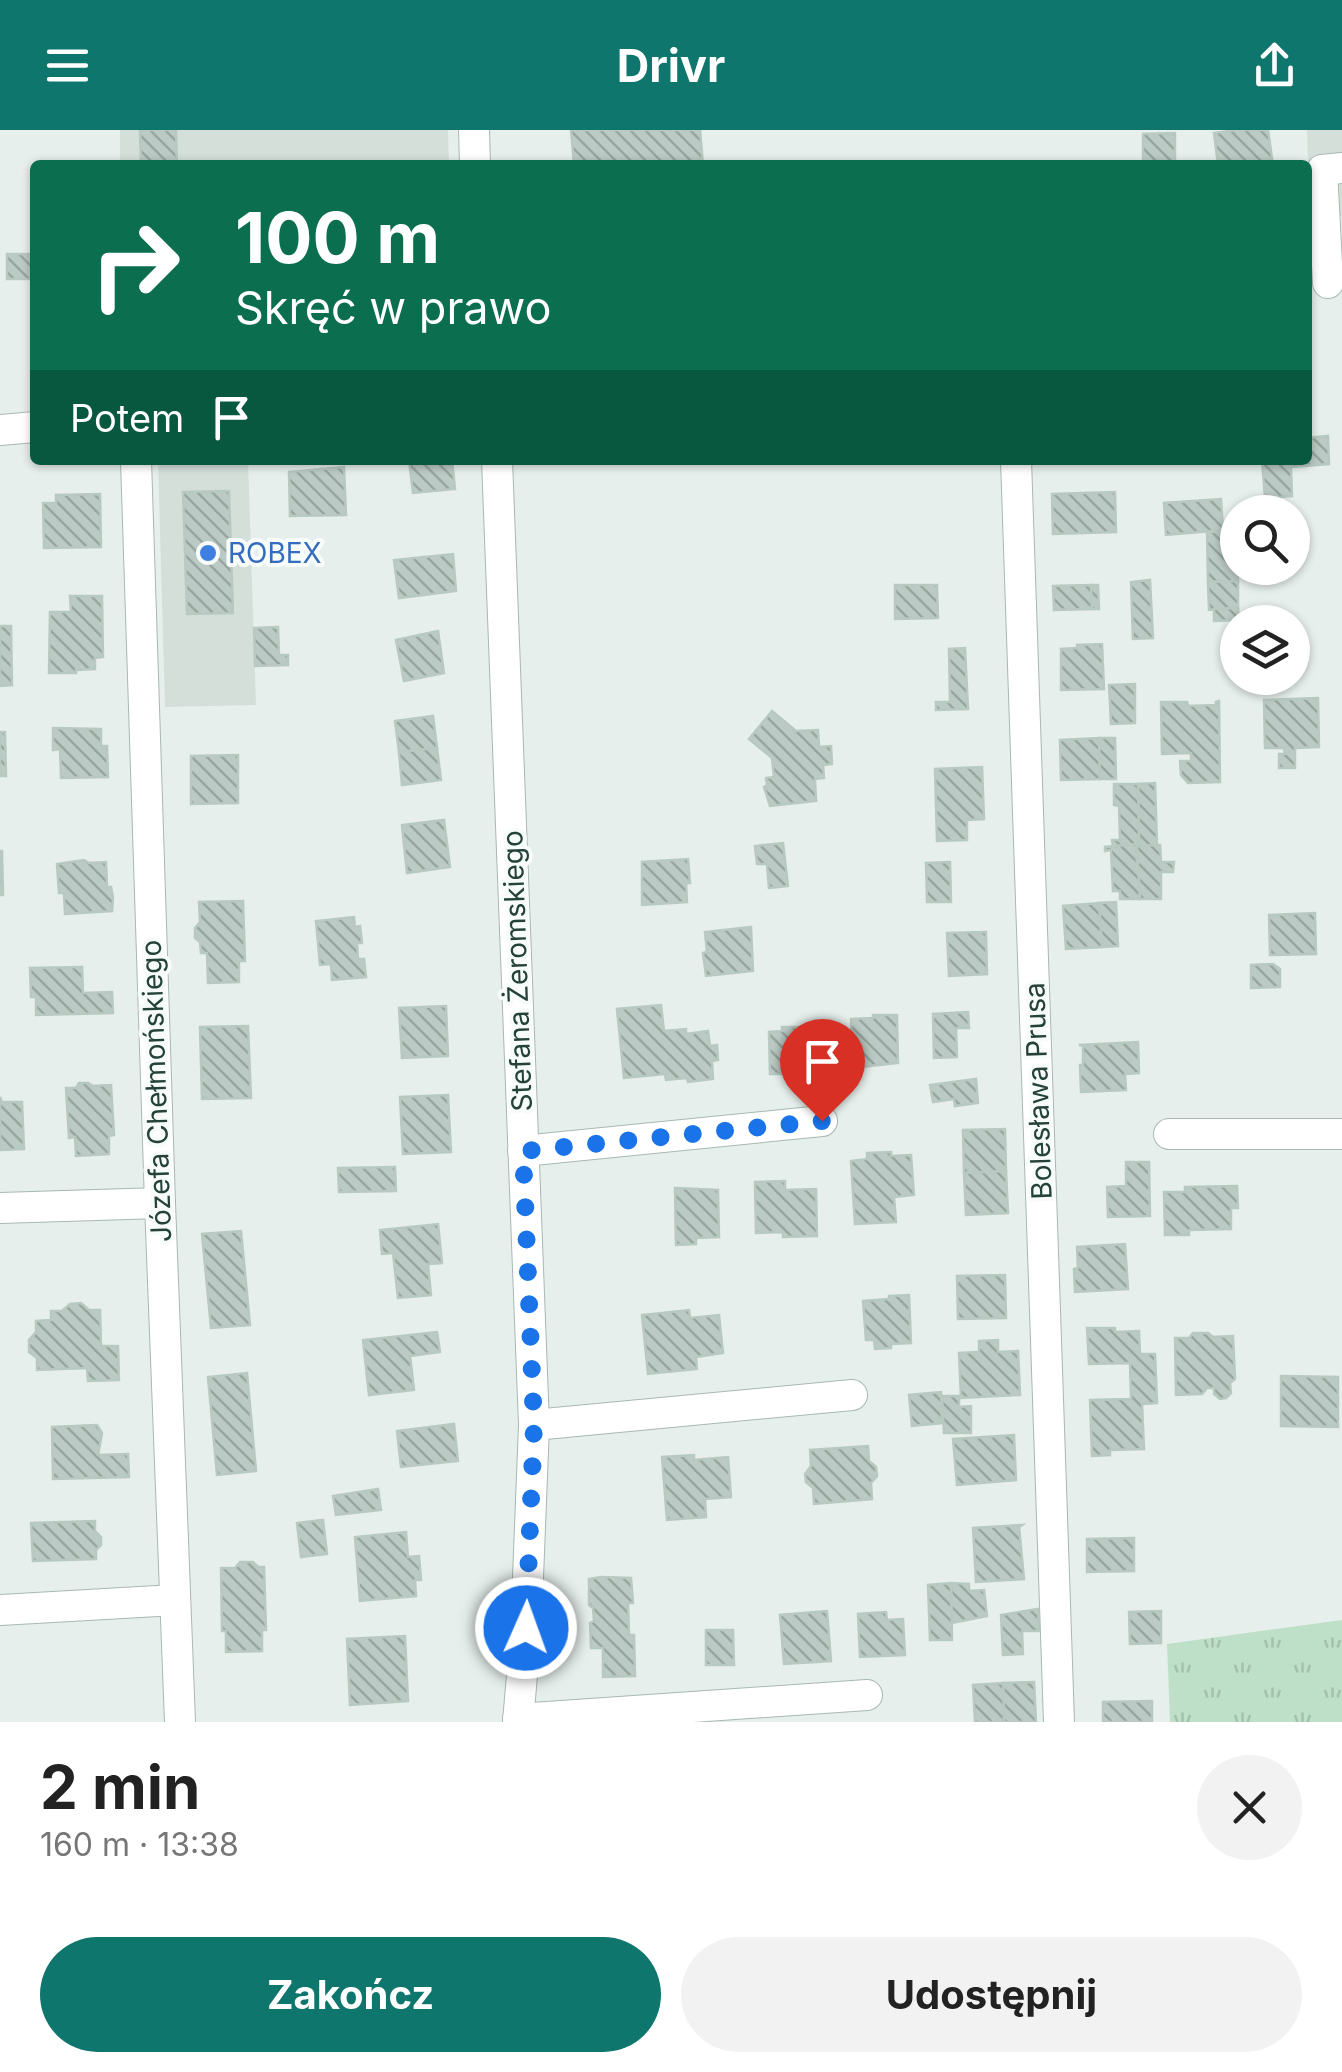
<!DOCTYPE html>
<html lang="pl">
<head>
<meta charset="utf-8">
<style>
	body { margin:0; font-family:Inter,sans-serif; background:#f2f2f2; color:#222; height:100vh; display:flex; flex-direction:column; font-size:38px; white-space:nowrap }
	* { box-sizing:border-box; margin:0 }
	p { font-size:32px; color:#767676 }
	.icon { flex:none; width:55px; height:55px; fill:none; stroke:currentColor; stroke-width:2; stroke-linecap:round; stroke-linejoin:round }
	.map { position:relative; height:1592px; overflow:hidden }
	.sheet { display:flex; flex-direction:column; background:#fff; flex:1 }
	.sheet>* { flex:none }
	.hud { position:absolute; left:30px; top:30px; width:1282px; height:305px; border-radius:10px; box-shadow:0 2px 8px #0004; background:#0b6e4f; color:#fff; overflow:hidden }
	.controls { position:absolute; left:1220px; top:365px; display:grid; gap:20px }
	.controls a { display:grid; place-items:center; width:90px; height:90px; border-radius:50%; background:#fff; box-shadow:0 2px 8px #0004; font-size:50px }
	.pin { position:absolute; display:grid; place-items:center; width:85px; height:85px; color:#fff; margin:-102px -42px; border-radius:50% 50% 50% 0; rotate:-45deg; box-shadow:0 0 10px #0007 }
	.pin .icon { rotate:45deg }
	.me { position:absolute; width:110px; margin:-55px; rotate:2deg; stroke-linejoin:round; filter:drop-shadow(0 0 8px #0008) }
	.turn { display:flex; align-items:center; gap:35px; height:210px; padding:0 40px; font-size:45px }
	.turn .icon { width:130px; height:130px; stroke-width:2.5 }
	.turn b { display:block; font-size:70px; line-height:85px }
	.then { display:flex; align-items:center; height:95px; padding:0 40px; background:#0003; gap:20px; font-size:38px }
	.round { display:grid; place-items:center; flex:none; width:105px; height:105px; border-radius:52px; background:#f2f2f2 }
	.summary { display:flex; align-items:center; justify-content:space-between; height:170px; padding:0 40px }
	h1 { font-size:60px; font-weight:700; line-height:75px }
	.primary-button { display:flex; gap:20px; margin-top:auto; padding:20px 40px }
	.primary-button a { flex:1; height:115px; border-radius:60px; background:#0f766e; color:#fff; font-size:40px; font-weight:700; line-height:115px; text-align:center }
	.primary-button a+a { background:#f2f2f2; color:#222 }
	header { display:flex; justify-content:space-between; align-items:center; height:130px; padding:0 40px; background:#0f766e; color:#fff; font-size:45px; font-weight:700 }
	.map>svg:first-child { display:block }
	.built { fill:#d4dfda }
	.grass { fill:url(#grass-tufts) }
	.building { fill:url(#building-back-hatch); stroke:#b8c9c2; stroke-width:2.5 }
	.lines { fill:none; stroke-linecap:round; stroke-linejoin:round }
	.minor-casing { stroke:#a8b8b2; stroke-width:32 }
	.minor { stroke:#fff; stroke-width:30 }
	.route { stroke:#1a73e8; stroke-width:18; stroke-dasharray:0 32.4 }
	.shop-dot { fill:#3f7fe0; stroke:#f7fbf9; stroke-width:4 }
	.labels { text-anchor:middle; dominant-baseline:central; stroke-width:8; stroke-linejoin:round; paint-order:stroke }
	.shop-label { font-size:28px; fill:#366cbe; stroke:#f7fbf9; text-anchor:start }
	.street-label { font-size:28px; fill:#24423a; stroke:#f7fbf9 }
</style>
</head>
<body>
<header><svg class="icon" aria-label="menu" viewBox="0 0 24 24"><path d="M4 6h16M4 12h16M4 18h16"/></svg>Drivr<svg class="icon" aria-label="share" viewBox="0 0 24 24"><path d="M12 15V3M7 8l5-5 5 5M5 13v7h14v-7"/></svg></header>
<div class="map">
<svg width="1342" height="1592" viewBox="0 0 1342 1592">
	<defs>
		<pattern id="grass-tufts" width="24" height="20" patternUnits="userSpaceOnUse" patternTransform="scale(2.5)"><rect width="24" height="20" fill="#bfe0c8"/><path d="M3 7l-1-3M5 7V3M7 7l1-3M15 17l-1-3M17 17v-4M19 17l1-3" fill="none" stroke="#a4c1ad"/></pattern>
		<pattern id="building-back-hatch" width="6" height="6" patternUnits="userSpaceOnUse" patternTransform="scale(2.5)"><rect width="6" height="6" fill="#bbcac4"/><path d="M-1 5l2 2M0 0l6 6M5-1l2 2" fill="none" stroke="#98a6a0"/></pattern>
	</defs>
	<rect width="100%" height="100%" fill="#e6efeb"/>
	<g class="built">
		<path d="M120,0H448L449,35H120Z"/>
		<path d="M1307,0H1342V86L1310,88Z"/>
		<path d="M158,330H248L256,575L165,577Z"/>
	</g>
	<path class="grass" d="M1342,1490V1592H1170L1167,1514Z"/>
	<g class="building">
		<path d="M140,0H176L177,35H141Z"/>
		<path d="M571,0H700L703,35H574Z"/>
		<path d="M1236,0H1268L1273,35H1218L1214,3Z"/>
		<path d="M1175,3V35H1143V4Z"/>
		<rect x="7" y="124" width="28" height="25"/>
		<path d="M1328,306L1329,334L1291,337L1292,366L1265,368L1262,330H1308V308Z"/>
		<path d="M409,330H452L455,359L413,363Z"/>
		<path d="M344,337L346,385L290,386L289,342Z"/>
		<path d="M229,361L233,483L187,484L183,362Z"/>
		<path d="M1115,362L1116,402L1053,404L1052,364Z"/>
		<path d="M100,364L101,417L44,418L43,373H56V365Z"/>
		<path d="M1221,369L1223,400L1166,405L1164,373Z"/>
		<path d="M1236,400L1238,451L1208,452L1207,402Z"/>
		<path d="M453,424L456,461L399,468L394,430Z"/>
		<path d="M1150,450L1153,508L1133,509L1131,452Z"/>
		<path d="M1238,451V478L1209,480L1208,452Z"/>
		<path d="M895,455H937L938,488L895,489Z"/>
		<path d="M1091,455L1092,479L1054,480L1053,456Z"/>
		<path d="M1091,455H1098L1099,479H1092Z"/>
		<path d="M70,466H102L103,527L95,528V539L76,540V543H49L50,482H71Z"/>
		<path d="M1238,478L1239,490L1214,491V479Z"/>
		<path d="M0,496H11L12,555L0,556Z"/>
		<path d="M278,497L279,525H288V535L255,536L254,498Z"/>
		<path d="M438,501L444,543L404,551L396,510Z"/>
		<path d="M1102,514L1104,559L1061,560V519L1077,518V515Z"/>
		<path d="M965,518L968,579L936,580V572H950L949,519Z"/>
		<path d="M1135,554V593L1111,594L1109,555Z"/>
		<path d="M1318,568L1319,617L1295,618V638H1279V624H1285L1284,618H1265L1264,570Z"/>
		<path d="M1219,571L1220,652L1188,653L1181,645L1180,631H1191V623L1162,624L1161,572H1187L1188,576L1216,575V572Z"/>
		<path d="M772,581L796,601L818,600L819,617L831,616L832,634L823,635L824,648L815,649L816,671L770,676L764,657L767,655L766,648L774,647L772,628L749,609Z"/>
		<path d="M433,586L437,618L399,622L395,591Z"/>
		<path d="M53,598L101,599V616H107L108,647L61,648L60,619L53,620Z"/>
		<path d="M0,602H5L6,646H0Z"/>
		<path d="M1099,608L1100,649L1061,650L1060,610Z"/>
		<path d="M1099,608H1115L1116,649H1100Z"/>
		<path d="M437,618L441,650L402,655L399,622Z"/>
		<path d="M238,625V673L191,674V626Z"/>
		<path d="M982,637L984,689L967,690V710L937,711L935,639Z"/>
		<path d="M1155,653L1157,715L1139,716L1138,654Z"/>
		<path d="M1114,654H1138L1139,716H1113L1112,710H1120L1119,676L1114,675Z"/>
		<path d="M444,690L450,737L407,743L402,695Z"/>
		<path d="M783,713L788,756L769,758L767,734H757L755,716Z"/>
		<path d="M1136,714L1137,735H1140V769H1120V761H1113L1111,720L1105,721V717Z"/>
		<path d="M1160,715L1161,732H1174L1173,742H1161V769H1140L1137,716Z"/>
		<path d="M0,721H2L3,765H0Z"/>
		<path d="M688,729L690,753H686L687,772L642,775V732Z"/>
		<path d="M84,730L89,733L106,732L107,757H111L113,768L112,781L65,784L64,763H59L57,734Z"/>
		<path d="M950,732L951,772H927L926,733Z"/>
		<path d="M243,771L245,831H239V852L208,853L207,823H201L200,812L195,808V798L200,792L199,772Z"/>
		<path d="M1116,772L1118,816L1102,817L1099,773Z"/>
		<path d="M1099,773L1102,817L1066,819L1063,776Z"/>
		<path d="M1315,783L1316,824L1270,825L1269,785Z"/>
		<path d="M354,787L355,797L360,796L362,813H357L358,829H364L366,847L332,850L331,834L320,835L316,791Z"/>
		<path d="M751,797L753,841L706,846L703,823L707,822L705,802Z"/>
		<path d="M986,802L987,844L949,846L947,803Z"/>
		<path d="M1273,834L1280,839V857L1251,858V835Z"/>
		<path d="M82,837L83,863L112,862L113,883L36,885V867H31L30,838Z"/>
		<path d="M661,875L664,901L686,899V904L708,901L710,916L717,915L718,930L712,931L713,949L688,952L687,948L666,950L665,944L624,948L617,879Z"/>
		<path d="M446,876L448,926L402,928L399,878Z"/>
		<path d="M968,882L969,898H956L957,927L934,928L933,884Z"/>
		<path d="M873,885H897L898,933L852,938L851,889L873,888Z"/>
		<path d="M248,896L251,968L202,969L200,897Z"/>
		<path d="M782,897H800V901L813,900L814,933H802V944H770L769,902L782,901Z"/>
		<path d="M1138,912L1139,943L1125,944L1126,960L1081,962L1080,935H1083V916L1079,915Z"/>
		<path d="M976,949L978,973L955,976L954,969L933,972L930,955Z"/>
		<path d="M79,953H88L93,956L111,955L114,1005L109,1006V1024L76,1026L75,1007L69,1008L66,958H76Z"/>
		<path d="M448,965L451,1022L403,1024L400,967Z"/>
		<path d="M0,967L2,972H22L24,1019L0,1020Z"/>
		<path d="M1005,999L1006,1041L964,1043L963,1000Z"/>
		<path d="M891,1022V1026L911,1025L914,1065L894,1067L896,1092L855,1094L851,1031L867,1029V1023Z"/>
		<path d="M1126,1032H1149L1150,1086L1108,1087L1107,1057L1126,1056Z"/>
		<path d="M395,1037L396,1061L339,1062L338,1038Z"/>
		<path d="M1006,1041L1008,1083L966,1085L964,1043Z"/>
		<path d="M785,1051V1060L816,1059L817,1106L783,1107V1102L756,1103L755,1052Z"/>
		<path d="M1237,1056L1238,1078H1231V1099L1189,1100V1105H1165L1164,1062H1185V1057Z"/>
		<path d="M675,1058L718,1060L719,1107L696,1108V1114L676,1115Z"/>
		<path d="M438,1094L442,1133L428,1134L431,1165L398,1168L393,1123L382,1124L380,1100Z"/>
		<path d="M241,1101L250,1195L211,1198L202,1104Z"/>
		<path d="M1125,1114L1128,1159L1075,1162L1074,1139L1078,1138L1077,1117Z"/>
		<path d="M1005,1145L1006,1188L958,1189L957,1146Z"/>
		<path d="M909,1165L911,1213L891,1214V1218L875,1219L874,1210H866L863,1171L889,1169V1166Z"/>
		<path d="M81,1173L89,1180H100L101,1216H118L119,1250L88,1251L87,1238L37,1240V1228L29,1222V1210L36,1202V1191L51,1190V1181H62L70,1174Z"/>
		<path d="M689,1180L690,1188L719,1185L723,1223L696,1227L697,1239L648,1244L642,1185Z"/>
		<path d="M1087,1198H1115V1202L1139,1201L1140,1224H1155L1157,1273L1142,1274L1144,1319L1110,1320V1325L1092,1326L1090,1270L1131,1269L1130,1233L1089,1234Z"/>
		<path d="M437,1202L440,1222L410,1226L414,1260L369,1265L363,1210Z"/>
		<path d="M1193,1203H1208L1213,1207L1233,1206L1235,1249L1230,1253L1231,1263L1226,1268L1220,1269L1214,1264V1258H1207L1202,1264L1176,1265L1175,1208H1189Z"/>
		<path d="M998,1210V1222L1018,1221L1020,1265L961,1268L959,1223L979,1222V1211Z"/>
		<path d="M247,1243L256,1341L217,1345L208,1247Z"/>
		<path d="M1281,1246L1338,1247V1297L1281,1296Z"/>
		<path d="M941,1262L942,1293L912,1296L909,1265Z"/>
		<path d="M942,1266H959V1277L971,1276V1303H944Z"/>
		<path d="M454,1294L458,1331L401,1337L397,1301Z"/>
		<path d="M97,1295L102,1303L98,1325L128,1324L129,1347L53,1349L52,1297Z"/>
		<path d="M1014,1305L1016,1350L957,1355L953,1309Z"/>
		<path d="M868,1316L869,1331L876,1337L877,1346L871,1353L872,1369L814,1374L813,1358L806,1352L805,1344L811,1336L810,1320Z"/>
		<path d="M694,1325V1330L728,1327L731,1367L705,1369L706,1387L667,1390L662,1327Z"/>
		<path d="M378,1359L381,1380L336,1385L333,1366Z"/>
		<path d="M323,1390L327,1424L301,1427L297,1393Z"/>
		<path d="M95,1391V1401L101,1407V1415L96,1420V1429L33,1431L31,1393Z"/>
		<path d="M1022,1395L1019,1397L1024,1449L976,1452L973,1398Z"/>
		<path d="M406,1402L408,1427L419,1426L421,1450H415L416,1466L360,1471L355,1407Z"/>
		<path d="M1134,1408V1441L1087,1442V1409Z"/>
		<path d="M240,1432H253L258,1437H264L266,1500H262V1521L226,1522V1501H222L221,1438H235Z"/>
		<path d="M601,1447L631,1448L633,1473H628L629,1505H634L635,1546L603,1547V1518H591L590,1493L594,1491L593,1478L589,1475V1449Z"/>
		<path d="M951,1453L969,1454V1461L984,1460L987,1486L952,1493Z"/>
		<path d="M951,1453L952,1510H930L928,1455Z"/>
		<path d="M1038,1479L1039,1501H1022L1023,1524L1003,1525L1001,1485Z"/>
		<path d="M827,1481L831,1531L784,1534L780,1485Z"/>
		<path d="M1161,1481V1513L1130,1514L1129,1482Z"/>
		<path d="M886,1482L887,1490L903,1489L905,1525L860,1527L858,1484Z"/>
		<path d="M706,1500H733L734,1535H706Z"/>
		<path d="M405,1506L408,1571L350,1575L347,1509Z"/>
		<path d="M1034,1552L1036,1592H1004L1003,1553Z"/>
		<path d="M1003,1553L1004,1592H975L973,1555Z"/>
		<path d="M1152,1571V1592H1103V1572Z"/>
	</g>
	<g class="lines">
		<defs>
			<g id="minor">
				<path d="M474,0L475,35"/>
				<path d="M1328,153L1322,40L1342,38"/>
				<path d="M0,300L35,297"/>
				<path d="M136,330L160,1073L180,1592"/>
				<path d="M497,330L534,1295L526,1498L518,1592"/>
				<path d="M1016,330L1059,1592"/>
				<path d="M1169,1004H1342"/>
				<path d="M523,1021L822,991"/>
				<path d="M0,1078L160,1073"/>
				<path d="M534,1295L852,1265"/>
				<path d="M0,1480L175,1470"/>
				<path d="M518,1589L867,1565"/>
			</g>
		</defs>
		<use href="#minor" class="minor-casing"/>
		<use href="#minor" class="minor"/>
	</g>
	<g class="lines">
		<path class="route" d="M526,1498L534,1295L523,1021L822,991"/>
	</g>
	<circle class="shop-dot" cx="208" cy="423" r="10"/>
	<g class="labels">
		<g class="shop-label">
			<text x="228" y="423">ROBEX</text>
		</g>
		<g class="street-label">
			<text transform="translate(517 841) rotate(-92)">Stefana Żeromskiego</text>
			<text transform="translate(156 961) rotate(-92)">Józefa Chełmońskiego</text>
			<text transform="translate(1038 961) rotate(-92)">Bolesława Prusa</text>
		</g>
	</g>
</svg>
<div class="controls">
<a><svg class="icon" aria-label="search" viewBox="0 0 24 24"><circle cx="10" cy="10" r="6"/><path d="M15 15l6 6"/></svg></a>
<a><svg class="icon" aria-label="layers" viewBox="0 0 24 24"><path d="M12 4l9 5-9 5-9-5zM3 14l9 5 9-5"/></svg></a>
</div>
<div class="pin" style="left:822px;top:991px;background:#d93025"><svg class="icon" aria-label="arrive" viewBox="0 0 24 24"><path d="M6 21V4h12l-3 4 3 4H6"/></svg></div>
<svg class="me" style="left:526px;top:1498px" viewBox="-20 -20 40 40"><circle r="17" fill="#1a73e8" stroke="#fff" stroke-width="3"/><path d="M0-11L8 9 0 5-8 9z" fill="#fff"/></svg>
<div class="hud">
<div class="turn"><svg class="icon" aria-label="right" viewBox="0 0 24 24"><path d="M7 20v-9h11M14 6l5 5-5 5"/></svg><div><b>100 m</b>Skręć w prawo</div></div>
<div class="then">Potem<svg class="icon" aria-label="arrive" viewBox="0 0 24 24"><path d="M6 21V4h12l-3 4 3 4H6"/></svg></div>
</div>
</div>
<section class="sheet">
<div class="summary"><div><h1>2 min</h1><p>160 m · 13:38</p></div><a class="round"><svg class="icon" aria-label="close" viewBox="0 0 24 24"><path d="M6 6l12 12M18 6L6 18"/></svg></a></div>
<div class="primary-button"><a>Zakończ</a><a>Udostępnij</a></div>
</section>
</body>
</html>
